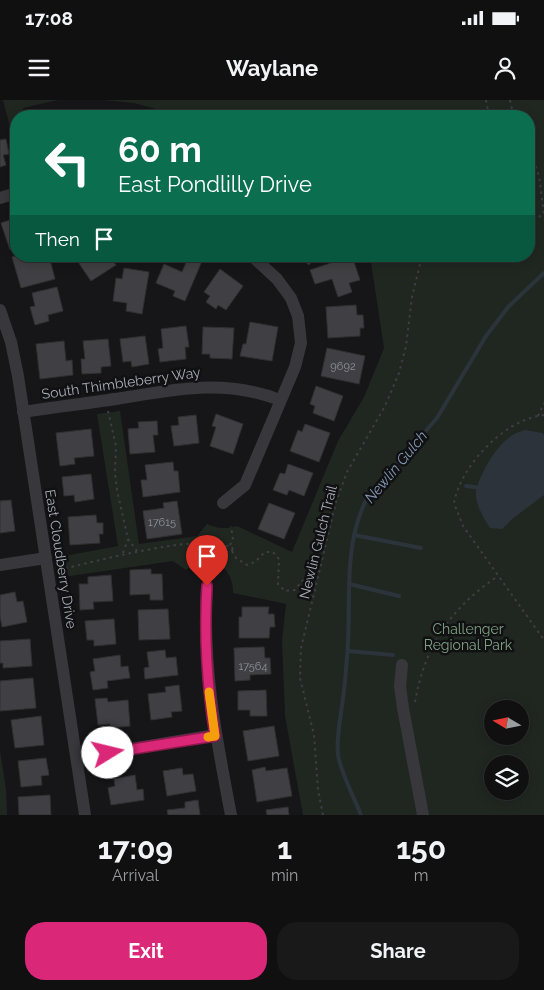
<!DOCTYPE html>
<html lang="en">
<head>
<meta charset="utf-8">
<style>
	body { margin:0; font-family:Raleway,sans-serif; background:#19191a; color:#f1f3f6; height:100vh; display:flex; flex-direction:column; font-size:19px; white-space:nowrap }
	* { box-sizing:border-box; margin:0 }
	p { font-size:16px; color:#9c9d9f }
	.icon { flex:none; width:28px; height:28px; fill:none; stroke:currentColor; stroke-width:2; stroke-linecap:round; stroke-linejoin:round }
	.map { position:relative; height:715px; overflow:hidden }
	.details { display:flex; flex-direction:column; background:#101011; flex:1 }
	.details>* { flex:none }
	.banner { position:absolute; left:10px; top:10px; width:525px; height:152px; border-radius:20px; box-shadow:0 2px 12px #0003,0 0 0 1px #303031; background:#0b6e4f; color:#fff; overflow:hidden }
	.needle { width:32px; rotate:280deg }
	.controls { position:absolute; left:484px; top:600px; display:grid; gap:10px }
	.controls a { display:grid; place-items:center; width:45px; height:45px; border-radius:50%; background:#101011; box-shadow:0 2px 12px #0003,0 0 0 1px #303031; font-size:25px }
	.pin { position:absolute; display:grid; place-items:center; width:42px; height:42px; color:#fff; margin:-51px -21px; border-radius:50% 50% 50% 0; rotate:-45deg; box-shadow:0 0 5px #0007 }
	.pin .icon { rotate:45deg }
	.me { position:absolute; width:55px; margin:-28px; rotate:81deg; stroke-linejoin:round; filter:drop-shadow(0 0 4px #0008) }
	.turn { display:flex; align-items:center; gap:18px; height:105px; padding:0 25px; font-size:22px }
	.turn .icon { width:65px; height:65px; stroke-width:2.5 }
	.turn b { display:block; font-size:35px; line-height:42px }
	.then { display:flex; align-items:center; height:48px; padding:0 25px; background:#0003; gap:10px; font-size:19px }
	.eta { display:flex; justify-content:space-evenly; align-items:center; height:85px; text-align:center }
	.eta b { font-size:30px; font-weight:700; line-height:35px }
	.button { display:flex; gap:10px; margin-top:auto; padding:10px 25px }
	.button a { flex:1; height:58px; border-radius:20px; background:#db2777; color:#fff; font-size:20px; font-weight:700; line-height:58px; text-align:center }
	.button a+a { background:#19191a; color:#f1f3f6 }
	.status { display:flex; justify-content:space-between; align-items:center; height:35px; padding:0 25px; background:#101011; direction:ltr }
	.status svg { height:14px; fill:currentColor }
	header { display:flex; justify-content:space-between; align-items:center; height:65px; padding:0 25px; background:#101011; font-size:22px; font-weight:700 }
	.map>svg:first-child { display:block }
	.green { fill:#202721; fill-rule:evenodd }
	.water { fill:#2c333b }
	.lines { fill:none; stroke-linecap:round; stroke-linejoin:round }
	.stream { stroke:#2c333b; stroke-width:4 }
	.building { fill:#404044; stroke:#303033 }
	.path { stroke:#3d3e43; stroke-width:2; stroke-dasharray:2.5 4; stroke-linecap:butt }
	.minor { stroke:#37373c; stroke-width:12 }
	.route-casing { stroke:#8e194d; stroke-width:12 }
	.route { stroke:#db2777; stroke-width:9 }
	.slow { stroke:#f59e0b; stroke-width:9 }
	.labels { text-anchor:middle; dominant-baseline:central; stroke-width:5; stroke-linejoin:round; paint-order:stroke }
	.number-label { font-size:11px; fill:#8e919a }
	.street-label { font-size:14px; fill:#a8acb7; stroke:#111012 }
	.park-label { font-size:14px; fill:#7fa283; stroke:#111012 }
	.water-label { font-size:15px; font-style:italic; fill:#8097b1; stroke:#111012 }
</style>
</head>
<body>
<div class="status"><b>17:08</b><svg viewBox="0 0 49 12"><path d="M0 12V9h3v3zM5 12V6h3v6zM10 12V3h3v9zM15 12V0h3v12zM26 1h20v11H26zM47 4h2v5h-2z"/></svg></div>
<header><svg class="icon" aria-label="menu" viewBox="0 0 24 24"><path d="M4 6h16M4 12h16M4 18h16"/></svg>Waylane<svg class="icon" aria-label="person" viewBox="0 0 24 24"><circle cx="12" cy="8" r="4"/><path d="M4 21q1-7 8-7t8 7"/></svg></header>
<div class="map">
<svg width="544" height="715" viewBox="0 0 544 715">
	<rect width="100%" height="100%" fill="#161517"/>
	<g class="green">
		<path d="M3,0H58L23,8L25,16H16V50Z"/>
		<path d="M103,0H544V715H303L285,616L282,541L286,504L233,493C234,466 207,448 186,470L173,461L63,477L59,457L118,446L97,314L120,311L139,444L197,436L207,424C218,429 225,429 237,426L292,452L338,341L364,297L384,248L370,156H529V16H181L134,3ZM492,609H520V636H492ZM492,664H520V691H492Z"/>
		<path d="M0,651L6,689L7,715H0Z"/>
	</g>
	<path class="water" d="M525,330L542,333L544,335V395L512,419L502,429L490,428C484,419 477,407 476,396C475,382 494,350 505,341C511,335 517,332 525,330Z"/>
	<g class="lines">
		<g class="stream">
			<path d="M466,386L481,388"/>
			<path d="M354,435L421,448"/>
			<path d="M349,484L399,496"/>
			<path d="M348,551L393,555"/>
			<path d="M361,715C355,700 340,670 338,655C336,636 341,617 343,598C345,584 346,570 347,557C352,504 342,449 366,400L437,318L486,236L509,206L544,173"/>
		</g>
	</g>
	<g class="building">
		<path d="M80,12L108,13V16H80Z"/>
		<path d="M6,39L9,54L3,55L6,65L0,67V40Z"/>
		<path d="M16,118V148L10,150L1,123Z"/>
		<path d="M16,156H49L55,179L21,188L12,157Z"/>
		<path d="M74,156H109L116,165L91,181Z"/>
		<path d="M189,156L202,161L185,201L173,196L175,191L156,183L164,164L182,172Z"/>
		<path d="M298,156H316L309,165Z"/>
		<path d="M352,156L360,180L349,183L352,192L338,197L332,179L315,184L310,170Z"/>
		<path d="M124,168L149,172L142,214L126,211L127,203L113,201L116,178L122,179Z"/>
		<path d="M220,169L243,186L226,210L218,205L216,209L206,202L210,196L204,192Z"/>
		<path d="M57,187L63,211L48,215L49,221L35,225L30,207L35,206L32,193Z"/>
		<path d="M356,205L357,215H363L364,228H360V236L328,238L326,207Z"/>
		<path d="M250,222L278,227L272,261L240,256L243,244H246Z"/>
		<path d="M186,226L189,247H185L186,259L160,262L158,249L163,248L161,229Z"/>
		<path d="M203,227L234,228L232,259L210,258V254H202Z"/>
		<path d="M145,236L149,264L132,267L131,261L123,262L120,239Z"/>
		<path d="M108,239L111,266L101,267V273L82,274L81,259H85L83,241Z"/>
		<path d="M64,241L66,261L72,260L73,275L40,279L36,244Z"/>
		<path d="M327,248L365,256L359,284L321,276Z"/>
		<path d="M316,286L343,296L334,321L313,313L315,306L310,304Z"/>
		<path d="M216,314L243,324L233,354L210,346L216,327L212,326Z"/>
		<path d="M196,315L199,343L174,346L171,326L179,325L178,317Z"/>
		<path d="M157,321L158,335H153L155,352L130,354L128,329L139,328L138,322Z"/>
		<path d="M305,324L330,333L319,362L290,351L298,330L302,332Z"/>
		<path d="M91,329L94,356L74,358L75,364L60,366L56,333Z"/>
		<path d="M173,362L174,371H178L180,392L143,397L141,380H147L145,365Z"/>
		<path d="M288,364L313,373L304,396L289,390L287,395L273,390L280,373L285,374Z"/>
		<path d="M91,374L94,399L75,402L74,395L64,396L62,377Z"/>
		<path d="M11,400L15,431L0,433V401Z"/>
		<path d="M177,401L182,434L147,439L143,411L164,408L163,403Z"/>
		<path d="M269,403L295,413L284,439L258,429Z"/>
		<path d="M96,415L97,423H103V434H99L100,443L70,445L68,417Z"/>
		<path d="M151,469V474H162L163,500H150V494L130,495V470Z"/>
		<path d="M111,475L113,501L93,502L94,509L80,510L79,484H88V477Z"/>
		<path d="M15,492L17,502L23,501L27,522L2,527L0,516V495Z"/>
		<path d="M242,507H269L268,514H274L275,527H270L269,538H239V517H242Z"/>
		<path d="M168,509L170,539L139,540L138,510Z"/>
		<path d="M114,519L116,544L94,546V540H87L85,521Z"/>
		<path d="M30,539L32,566L3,568V563H0V541Z"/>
		<path d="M264,547L265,558H270L271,574L250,575V580L235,581L234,548Z"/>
		<path d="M165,550L166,558L176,557L178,575L145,579L144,568L149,567L147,552Z"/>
		<path d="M120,555L121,567L128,566L130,578L107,581L108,588L93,590L90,572L95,571L93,559Z"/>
		<path d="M33,578L36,608L0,611V581Z"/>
		<path d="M179,585L182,611L171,612L172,617L151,620L148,594L166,592L165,587Z"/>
		<path d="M266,590L267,616H250V610H238V591Z"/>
		<path d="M107,598L108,602L128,600L130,626L110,628V624L98,625L95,599Z"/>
		<path d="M41,616L44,645L15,648L11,620Z"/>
		<path d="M274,626L279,656L248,661L243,631Z"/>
		<path d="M46,658L49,675L41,676L42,685L21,687L18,661Z"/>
		<path d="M265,667L266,671L287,668L292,696L257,702L252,670Z"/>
		<path d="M182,668L183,675L193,674L196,691L167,696L163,671Z"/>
		<path d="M135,675L137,690L143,689L144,700L111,705L108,688L115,686L114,679Z"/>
		<path d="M50,695L51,715H19L18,697Z"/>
		<path d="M198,700L200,715H168L167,710L185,708V702Z"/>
		<path d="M288,707L289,715H267L266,710Z"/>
	</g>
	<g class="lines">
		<g class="path">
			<path d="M486,0L489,16"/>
			<path d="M510,0L512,9L520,16"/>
			<path d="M529,41L534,62L539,76L544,114"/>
			<path d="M529,107L544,120"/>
			<path d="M108,311L116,346L115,373L117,390L128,439L137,451"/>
			<path d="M544,315C505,319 461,365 454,403L463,426L544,540"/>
			<path d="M538,316L544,303"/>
			<path d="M230,445L233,440L231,426"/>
			<circle cx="229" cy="449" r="3.5"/>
			<path d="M232,451L236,458L247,465L255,462L265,452H273L279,459L278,484L285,491L295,490L302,481L309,476L318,477"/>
			<path d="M123,453L128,439"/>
			<path d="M217,465L227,453"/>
			<path d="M59,470C89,463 202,432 226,447"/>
			<path d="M415,602C425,545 451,508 498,476"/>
			<path d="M323,715L318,690L314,635L300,578L301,548L336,402L347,372L385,306L399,273L406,246L412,197L422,156"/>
		</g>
		<g class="minor">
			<path d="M0,98L16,93"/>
			<path d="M0,210L11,242L18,276L85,715"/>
			<path d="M23,312C56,307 89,303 122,298C178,289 225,279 280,300"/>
			<path d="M223,403L245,385L295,267L301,243L298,216L291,198L277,179L252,156"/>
			<path d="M0,465L46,458"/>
			<path d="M207,486C202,566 216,637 231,715"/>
			<path d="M402,565L400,586L403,608L423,715"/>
			<path d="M77,658L215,635"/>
		</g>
	</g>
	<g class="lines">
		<defs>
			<path id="route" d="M108,653L215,636C207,586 204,536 207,486"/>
		</defs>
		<use href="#route" class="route-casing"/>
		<use href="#route" class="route"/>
		<path class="slow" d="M208,637L215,636L209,592"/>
	</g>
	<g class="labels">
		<g class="number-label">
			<text x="343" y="266">9692</text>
			<text x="162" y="422">17615</text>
			<text x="253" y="566">17564</text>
		</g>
		<g class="street-label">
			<text transform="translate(121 283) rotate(-8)">South Thimbleberry Way</text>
			<text transform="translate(318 442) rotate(-76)">Newlin Gulch Trail</text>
			<text transform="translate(61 459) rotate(81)">East Cloudberry Drive</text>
		</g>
		<g class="park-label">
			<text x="468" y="529">Challenger<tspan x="468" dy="16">Regional Park</tspan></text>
		</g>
		<g class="water-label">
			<text transform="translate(396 367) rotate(-50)">Newlin Gulch</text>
		</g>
	</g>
</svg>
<div class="controls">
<a><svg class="needle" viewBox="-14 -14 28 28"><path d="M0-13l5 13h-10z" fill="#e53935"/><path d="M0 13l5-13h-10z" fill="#9c9d9f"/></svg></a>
<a><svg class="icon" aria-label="layers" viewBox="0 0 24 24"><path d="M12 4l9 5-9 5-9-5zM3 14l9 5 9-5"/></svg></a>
</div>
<div class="pin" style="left:207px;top:486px;background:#d93025"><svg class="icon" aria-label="arrive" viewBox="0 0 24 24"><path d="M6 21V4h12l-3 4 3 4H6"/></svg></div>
<svg class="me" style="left:108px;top:653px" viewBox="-20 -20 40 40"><circle r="19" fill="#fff"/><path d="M0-13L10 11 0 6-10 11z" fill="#db2777"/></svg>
<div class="banner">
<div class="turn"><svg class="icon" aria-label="left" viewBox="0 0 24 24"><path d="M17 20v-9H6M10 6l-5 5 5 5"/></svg><div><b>60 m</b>East Pondlilly Drive</div></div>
<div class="then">Then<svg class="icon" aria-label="arrive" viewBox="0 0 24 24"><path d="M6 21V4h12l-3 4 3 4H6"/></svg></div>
</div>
</div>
<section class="details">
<div class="eta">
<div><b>17:09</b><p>Arrival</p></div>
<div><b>1</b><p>min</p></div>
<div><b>150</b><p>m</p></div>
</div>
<div class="button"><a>Exit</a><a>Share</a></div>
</section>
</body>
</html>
